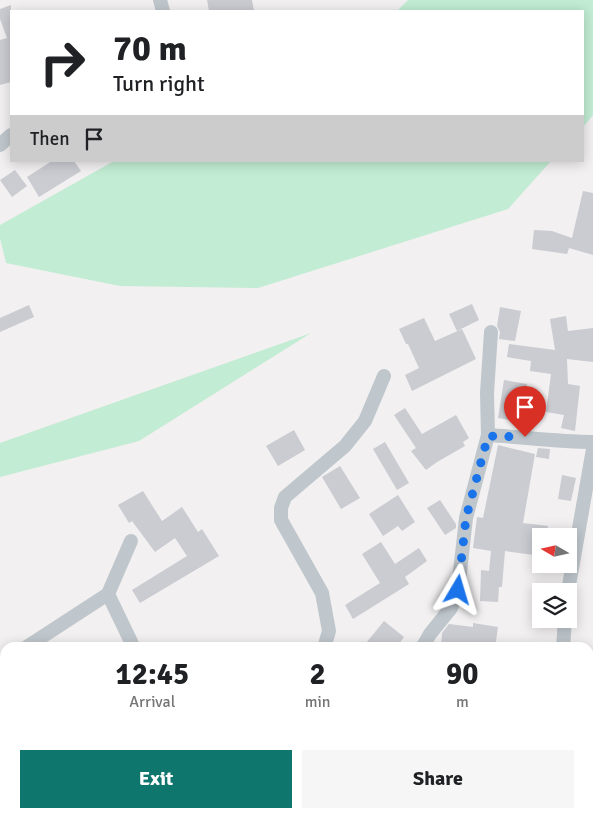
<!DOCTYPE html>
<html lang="en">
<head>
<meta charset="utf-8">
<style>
	body { margin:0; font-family:Signika,sans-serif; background:#f6f6f6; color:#202124; height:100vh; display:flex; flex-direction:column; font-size:19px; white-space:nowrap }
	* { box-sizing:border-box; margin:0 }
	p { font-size:16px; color:#757577 }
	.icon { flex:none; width:28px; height:28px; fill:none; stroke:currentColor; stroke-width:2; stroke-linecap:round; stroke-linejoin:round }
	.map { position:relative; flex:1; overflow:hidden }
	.side { position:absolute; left:0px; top:642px; width:594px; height:176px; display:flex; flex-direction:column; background:#fff; border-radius:15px 15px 0 0; box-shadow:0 2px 12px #0003 }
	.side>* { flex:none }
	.top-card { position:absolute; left:10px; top:10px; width:574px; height:152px; border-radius:0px; box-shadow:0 2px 12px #0003; background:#fff; color:#202124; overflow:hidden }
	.needle { width:32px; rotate:279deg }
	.buttons { position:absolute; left:532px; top:528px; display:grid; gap:10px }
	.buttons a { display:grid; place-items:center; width:45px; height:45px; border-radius:0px; background:#fff; box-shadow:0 2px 12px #0003; font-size:25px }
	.pin { position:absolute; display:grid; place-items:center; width:42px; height:42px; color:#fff; margin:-51px -21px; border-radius:50% 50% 50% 0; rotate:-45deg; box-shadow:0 0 5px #0007 }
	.pin .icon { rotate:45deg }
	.me { position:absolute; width:55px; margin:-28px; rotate:7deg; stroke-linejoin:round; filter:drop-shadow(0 0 4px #0008) }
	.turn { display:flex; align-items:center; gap:18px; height:105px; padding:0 20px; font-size:22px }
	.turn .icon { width:65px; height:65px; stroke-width:2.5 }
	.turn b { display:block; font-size:35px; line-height:42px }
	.then { display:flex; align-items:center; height:48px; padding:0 20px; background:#0003; gap:10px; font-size:19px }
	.eta { display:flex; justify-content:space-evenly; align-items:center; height:85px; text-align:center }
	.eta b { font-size:30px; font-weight:700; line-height:35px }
	.action { display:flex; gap:10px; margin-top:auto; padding:10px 20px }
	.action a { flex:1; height:58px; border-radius:0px; background:#0f766e; color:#fff; font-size:20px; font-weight:700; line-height:58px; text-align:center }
	.action a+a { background:#f6f6f6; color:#202124 }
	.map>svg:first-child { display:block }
	.green { fill:#c2ecd3 }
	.building { fill:#caccd2 }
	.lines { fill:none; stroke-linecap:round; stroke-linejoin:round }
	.minor { stroke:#bfc7cd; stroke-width:14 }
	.route { stroke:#1a73e8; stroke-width:9; stroke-dasharray:0 16.2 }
</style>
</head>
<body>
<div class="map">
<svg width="593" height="818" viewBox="0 0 593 818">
	<rect width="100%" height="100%" fill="#f2f0f0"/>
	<g class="green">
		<path d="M408,0H593V115L583,127L582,11H397Z"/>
		<path d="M114,161H551L508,209L258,288L120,286L6,263L0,238V225Z"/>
		<path d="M311,333L139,441L0,477V443Z"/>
	</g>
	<g class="building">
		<path d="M207,0H252L254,11H209Z"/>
		<path d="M11,5V82L0,85V40L7,38L0,19V9Z"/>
		<path d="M52,161H74L81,171L39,197L27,177Z"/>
		<path d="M15,170L27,186L12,197L0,180Z"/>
		<path d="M583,191L593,193V255L569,248L567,254L532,249L534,230L552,231L572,238Z"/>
		<path d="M472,304L479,320L457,331L449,314Z"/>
		<path d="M29,305L34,317L0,332V318Z"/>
		<path d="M500,307L521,311L515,341L499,339L500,332L497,326Z"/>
		<path d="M566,316L568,331L593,328V362L567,359L568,384L580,386L575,431L561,428L564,415L546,412L551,374L530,371L531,361L507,357L509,344L555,350L550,319Z"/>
		<path d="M424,318L435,341L462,329L476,359L412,391L405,375L419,368L408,344H406L399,329Z"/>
		<path d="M504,380L527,384L522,409H518L516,421L498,418Z"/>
		<path d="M405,408L422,434L456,415L469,438L463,442L465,446L437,462L426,470L411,451L416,448L394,415Z"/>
		<path d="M294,430L305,450L278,466L266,446Z"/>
		<path d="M385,442L409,483L397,490L373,449Z"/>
		<path d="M498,445L535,454L523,523L548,526L546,536H541V556L505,551L502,587H499L498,602L480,601L481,570L489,571L491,551L473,548L477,517L483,518Z"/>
		<path d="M538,448L550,449L549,459L536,457Z"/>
		<path d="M340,466L360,498L341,509L322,477Z"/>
		<path d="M562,475L576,478L571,501L558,499Z"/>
		<path d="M143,491L162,521L182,507L198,532L202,529L219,556L140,603L132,590L187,556L175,538L155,552L132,521L129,523L118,505Z"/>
		<path d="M398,495L415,522L402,531L398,526L383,536L369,514Z"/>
		<path d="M440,500L456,524V528L445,535L427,508Z"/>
		<path d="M381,542L395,564L419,548L427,561L405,577L409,584L353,619L345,605L380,583L362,554Z"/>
		<path d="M384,621L404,637L396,648H362Z"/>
		<path d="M473,623L498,627L495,648H441L442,633L449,624L473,627Z"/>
	</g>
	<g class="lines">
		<g class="minor">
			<path d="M160,0L163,11"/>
			<path d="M0,145L11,135"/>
			<path d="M488,435C523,437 558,442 593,442"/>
			<path d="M131,541L108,594L134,648"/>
			<path d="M568,591L593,449"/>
			<path d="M25,648L108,594"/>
			<path d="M324,648L329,631L322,593L281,520V508L285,497L345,446L365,421L384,376"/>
			<path d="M422,648L430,634L451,608L458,590L466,518L488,435L487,393L491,332"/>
			<path d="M563,648L565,619"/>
			<path d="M0,663L5,660"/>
			<path d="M172,814L173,818"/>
			<path d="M51,818L57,814"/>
			<path d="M359,818L360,814"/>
			<path d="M542,818V814"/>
		</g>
	</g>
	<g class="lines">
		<path class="route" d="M458,590L466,518L488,436L525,437"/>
	</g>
</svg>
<div class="buttons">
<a><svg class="needle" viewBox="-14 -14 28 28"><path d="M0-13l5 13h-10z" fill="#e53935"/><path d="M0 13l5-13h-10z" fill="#757577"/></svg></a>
<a><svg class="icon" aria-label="layers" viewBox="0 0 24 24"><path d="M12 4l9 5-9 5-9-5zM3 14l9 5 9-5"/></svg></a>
</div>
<div class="pin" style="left:525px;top:437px;background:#d93025"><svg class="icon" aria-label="arrive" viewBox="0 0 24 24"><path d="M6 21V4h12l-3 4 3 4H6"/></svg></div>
<svg class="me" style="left:458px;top:590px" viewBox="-20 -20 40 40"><path d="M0-17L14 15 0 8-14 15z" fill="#1a73e8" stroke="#fff" stroke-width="4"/></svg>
<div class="top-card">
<div class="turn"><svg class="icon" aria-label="right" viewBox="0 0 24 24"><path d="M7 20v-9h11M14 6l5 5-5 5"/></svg><div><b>70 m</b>Turn right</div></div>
<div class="then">Then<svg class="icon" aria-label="arrive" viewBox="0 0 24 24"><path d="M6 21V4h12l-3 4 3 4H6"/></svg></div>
</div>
<section class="side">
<div class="eta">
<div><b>12:45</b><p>Arrival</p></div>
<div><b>2</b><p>min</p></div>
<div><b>90</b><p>m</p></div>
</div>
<div class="action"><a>Exit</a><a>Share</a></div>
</section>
</div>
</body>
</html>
